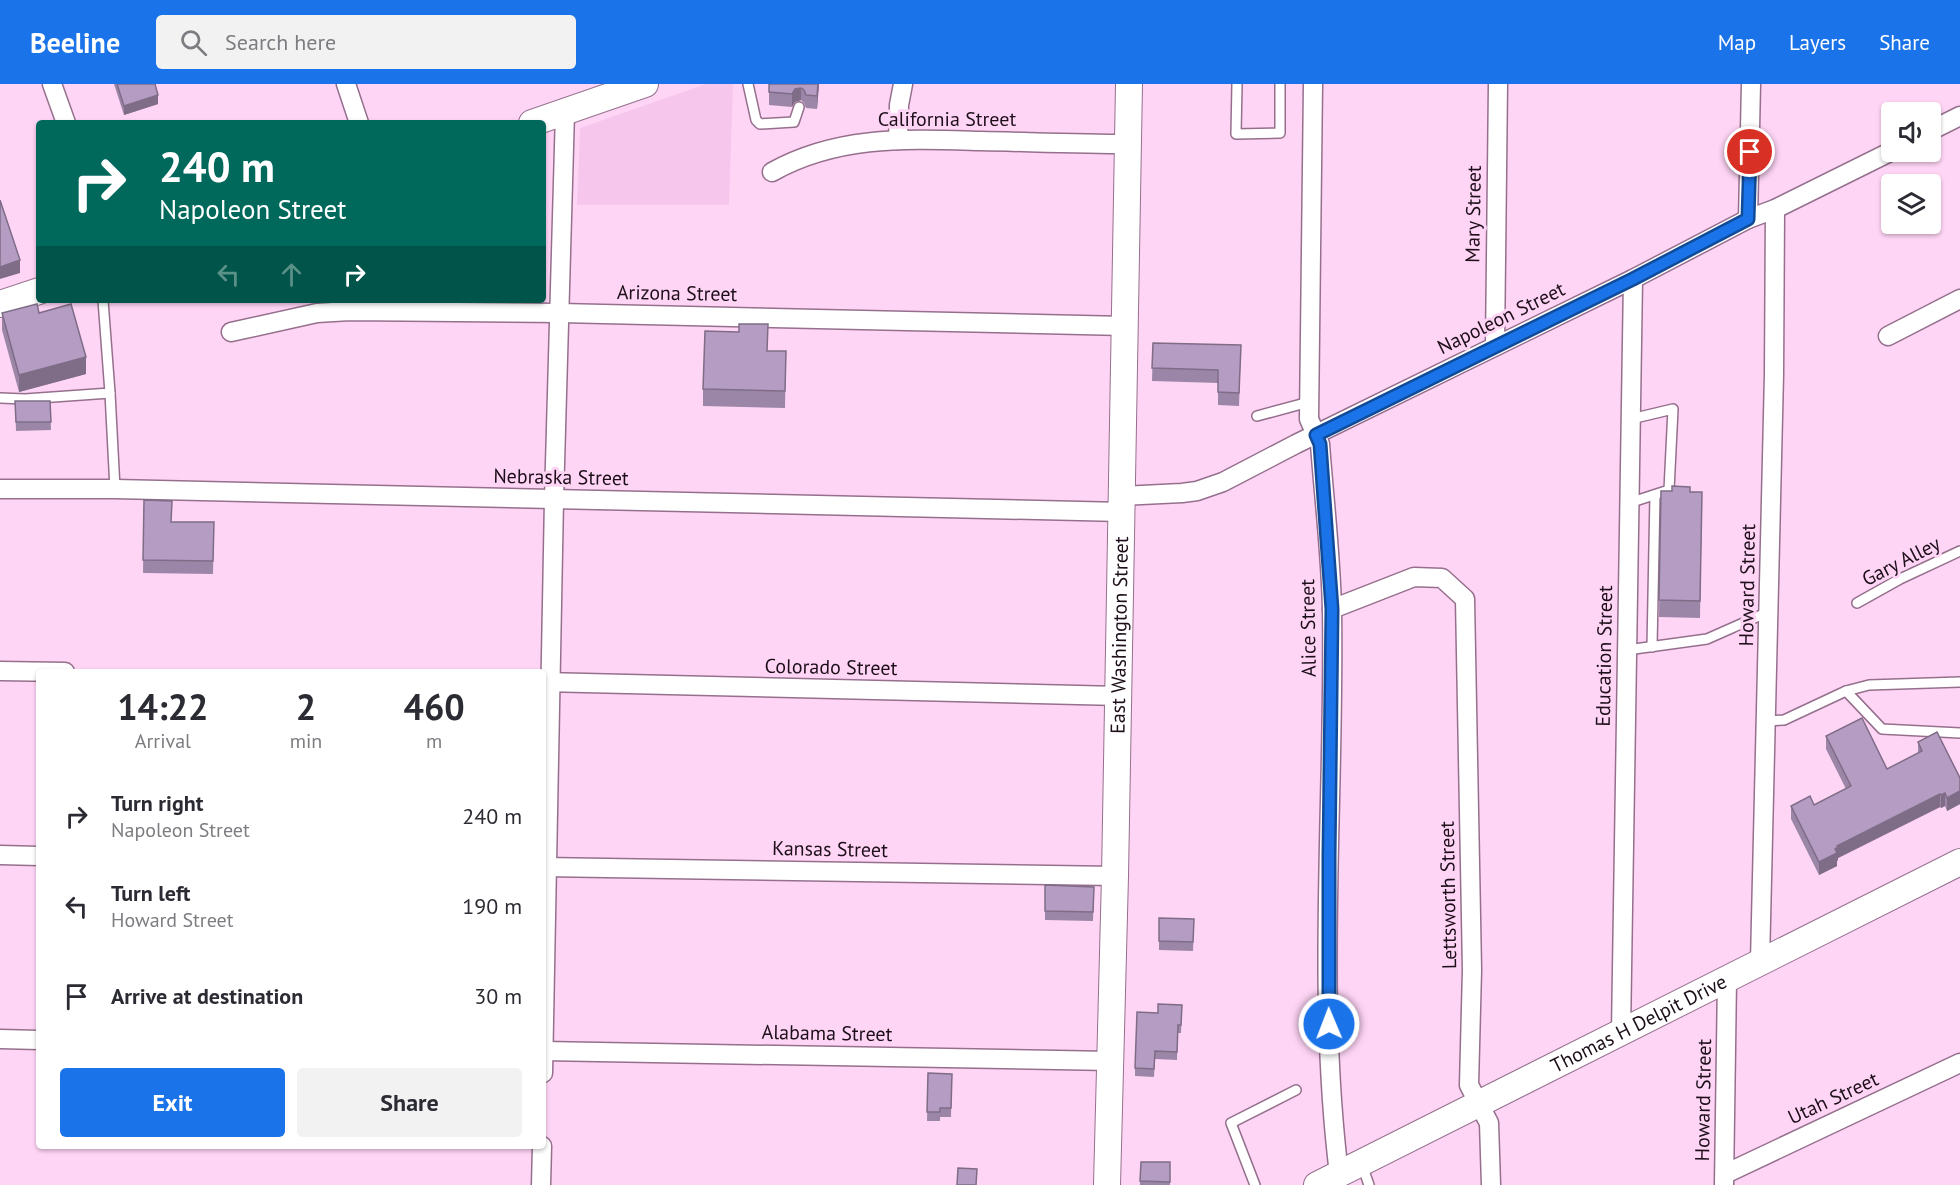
<!DOCTYPE html>
<html lang="en">
<head>
<meta charset="utf-8">
<style>
	body { margin:0; font-family:"PT Sans",sans-serif; background:#f2f2f3; color:#2b2b33; height:100vh; display:flex; flex-direction:column; font-size:22px; white-space:nowrap }
	* { box-sizing:border-box; margin:0 }
	p { font-size:20px; color:#7c7c81 }
	.icon { flex:none; width:33px; height:33px; fill:none; stroke:currentColor; stroke-width:2; stroke-linecap:round; stroke-linejoin:round }
	.map { position:relative; flex:1; overflow:hidden }
	.drawer { position:absolute; left:36px; top:585px; width:510px; height:480px; display:flex; flex-direction:column; background:#fff; border-radius:6px; box-shadow:0 2px 4px #0004 }
	.drawer>* { flex:none }
	.hud { position:absolute; left:36px; top:36px; width:510px; height:183px; border-radius:6px; box-shadow:0 2px 4px #0004; background:#00695c; color:#fff; overflow:hidden }
	.buttons { position:absolute; left:1881px; top:18px; display:grid; gap:12px }
	.buttons a { display:grid; place-items:center; width:60px; height:60px; border-radius:6px; background:#fff; box-shadow:0 2px 4px #0004; font-size:30px }
	.pin { position:absolute; display:grid; place-items:center; width:51px; height:51px; color:#fff; margin:-26px; border:3px solid #fff; border-radius:50%; box-shadow:0 2px 6px #0007 }
	.me { position:absolute; width:66px; margin:-33px; rotate:359deg; stroke-linejoin:round; filter:drop-shadow(0 0 4px #0008) }
	.turn { display:flex; align-items:center; gap:21px; height:126px; padding:0 24px; font-size:27px }
	.turn .icon { width:78px; height:78px; stroke-width:2.5 }
	.turn b { display:block; font-size:42px; line-height:51px }
	.lanes { display:flex; align-items:center; height:57px; padding:0 24px; background:#0003; justify-content:center; gap:30px; direction:ltr }
	.lanes .off { opacity:.35 }
	.eta { display:flex; justify-content:space-evenly; align-items:center; height:102px; text-align:center }
	.eta b { font-size:36px; font-weight:600; line-height:42px }
	.button { display:flex; gap:12px; margin-top:auto; padding:12px 24px }
	.button a { flex:1; height:69px; border-radius:6px; background:#1a73e8; color:#fff; font-size:24px; font-weight:600; line-height:69px; text-align:center }
	.button a+a { background:#f2f2f3; color:#2b2b33 }
	ul { padding:0; list-style:none }
	li { display:flex; align-items:center; gap:18px; height:90px; padding:0 24px }
	li div { flex:1 }
	li b { display:block; font-size:22px }
	li em { font-style:normal }
	header { display:flex; align-items:center; gap:36px; box-sizing:border-box; height:84px; padding:0 30px; background:#1a73e8; color:#fff }
	header strong { font-size:28px }
	nav { display:flex; gap:33px; margin-inline-start:auto; font-size:21px }
	.search { width:420px; height:54px; background:#f2f2f3; display:flex; align-items:center; gap:15px; box-sizing:border-box; padding:0 21px; border-radius:6px; color:#7c7c81; font-size:22px }
	.map>svg:first-child { display:block }
	.built { fill:#f7c6ec }
	.lines { fill:none; stroke-linecap:round; stroke-linejoin:round }
	.lane-casing { stroke:#95708d; stroke-width:12 }
	.street-casing { stroke:#95708d; stroke-width:21 }
	.secondary-casing { stroke:#95708d; stroke-width:28 }
	.lane { stroke:#fff; stroke-width:9 }
	.street { stroke:#fff; stroke-width:18 }
	.secondary { stroke:#fff; stroke-width:26 }
	.wall { fill:#9c86a8 }
	.shaded-wall { fill:#7f6d88 }
	.building { fill:#b59cc3; stroke:#7f6d88; stroke-width:1.5 }
	.route-casing { stroke:#114b97; stroke-width:15 }
	.route { stroke:#1a73e8; stroke-width:10 }
	.labels { text-anchor:middle; dominant-baseline:central; stroke-width:6; stroke-linejoin:round; paint-order:stroke }
	.street-label { font-size:20px; fill:#1d0f1a; stroke:#ffd5f6 }
</style>
</head>
<body>
<header>
<strong>Beeline</strong>
<div class="search"><svg class="icon" aria-label="search" viewBox="0 0 24 24"><circle cx="10" cy="10" r="6"/><path d="M15 15l6 6"/></svg>Search here</div>
<nav><a>Map</a><a>Layers</a><a>Share</a></nav>
</header>
<div class="map">
<svg width="1960" height="1101" viewBox="0 0 1960 1101">
	<rect width="100%" height="100%" fill="#ffd5f6"/>
	<path class="built" d="M706,0H733L729,121H577L580,44Z"/>
	<g class="lines">
		<defs>
			<g id="lane">
				<path d="M748,0L756,36L760,40L794,38L799,23"/>
				<path d="M1237,0L1236,50L1280,49V0"/>
				<path d="M110,309L115,405"/>
				<path d="M0,314L25,315L110,309L103,216"/>
				<path d="M1257,332L1309,318"/>
				<path d="M1629,419L1669,406L1673,325L1631,335"/>
				<path d="M1857,519L1900,495L1960,467"/>
				<path d="M1652,563L1655,411"/>
				<path d="M1627,566L1707,555L1768,528"/>
				<path d="M1846,607L1882,645L1960,649"/>
				<path d="M1766,637L1784,636L1846,607L1869,601L1960,598"/>
				<path d="M1362,1081L1369,1101"/>
				<path d="M1255,1101L1231,1039L1296,1006"/>
			</g>
			<g id="street">
				<path d="M52,0L66,39"/>
				<path d="M346,0L359,39"/>
				<path d="M1313,0L1309,335L1320,360C1324,415 1331,471 1332,527C1335,714 1316,903 1339,1090"/>
				<path d="M1930,47L1960,32"/>
				<path d="M898,56L899,21L903,0"/>
				<path d="M772,88C838,51 908,55 981,57C1030,58 1079,60 1128,60"/>
				<path d="M1748,135L1751,0"/>
				<path d="M231,248L317,229L350,227L560,229L1125,242"/>
				<path d="M1888,252L1960,215"/>
				<path d="M1495,262L1498,0"/>
				<path d="M0,405H115L1122,428"/>
				<path d="M1121,412L1182,409L1197,407L1223,398L1296,360L1633,195L1748,135L1775,125L1892,67"/>
				<path d="M1332,525L1414,493L1442,494L1465,515L1472,886L1469,1001L1489,1039L1491,1101"/>
				<path d="M0,587L65,588"/>
				<path d="M543,598L1119,612"/>
				<path d="M0,771L39,772"/>
				<path d="M543,783L1115,792"/>
				<path d="M1760,878L1774,290L1775,125"/>
				<path d="M1621,949L1633,195"/>
				<path d="M0,955L39,956"/>
				<path d="M543,967L1111,977"/>
				<path d="M543,989L554,415L565,28"/>
				<path d="M1725,1090L1960,979"/>
				<path d="M541,1101L542,1062"/>
				<path d="M1724,1101L1727,895"/>
			</g>
			<g id="secondary">
				<path d="M532,39L645,0"/>
				<path d="M0,220L39,207"/>
				<path id="s1" d="M1107,1101L1115,792L1129,0"/>
				<path id="s2" d="M1317,1101L1960,778"/>
			</g>
		</defs>
		<use href="#lane" class="lane-casing"/>
		<use href="#street" class="street-casing"/>
		<use href="#secondary" class="secondary-casing"/>
		<use href="#lane" class="lane"/>
		<use href="#street" class="street"/>
		<use href="#secondary" class="secondary"/>
	</g>
	<g class="wall">
		<path d="M114,0H155L158,20L124,31Z"/>
		<path d="M769,0H819L817,25L806,24L804,19L801,16L795,18L792,23L769,21Z"/>
		<path d="M2,229H39L86,290L19,308L2,246Z"/>
		<path d="M1153,259L1241,261L1239,322L1218,321V299L1152,297Z"/>
		<path d="M768,267H786L785,324L703,322V305Z"/>
		<path d="M15,317H50L51,346L16,347Z"/>
		<path d="M1661,407L1702,408L1700,534L1659,533Z"/>
		<path d="M144,416L171,438H214L213,490L143,489Z"/>
		<path d="M1826,652L1887,685L1918,669V658L1960,694V720L1947,727L1945,722L1941,724L1940,723L1838,774V776L1837,777V782L1819,791L1791,735V722L1814,721L1846,705L1826,665Z"/>
		<path d="M1045,801L1094,803L1093,837L1045,836Z"/>
		<path d="M1159,834L1194,835L1193,867L1159,866Z"/>
		<path d="M1182,921L1181,949H1178L1177,976L1155,975L1154,993L1135,992V984L1158,929Z"/>
		<path d="M928,989L952,990L951,1033H940V1037H927Z"/>
		<path d="M1170,1078V1101H1140V1097Z"/>
	</g>
	<g class="shaded-wall">
		<path d="M818,0H819L817,25V12Z"/>
		<path d="M801,4V16L795,18L792,23V10L795,5Z"/>
		<path d="M158,11V20L124,31V22Z"/>
		<path d="M20,176V189L0,195V183Z"/>
		<path d="M86,273V290L19,308V291Z"/>
		<path d="M1960,707V720L1947,727V714Z"/>
		<path d="M1945,709V722L1941,724V711Z"/>
		<path d="M1940,710V723L1838,774V776L1837,777V782L1819,791V778L1837,762Z"/>
	</g>
	<g class="building">
		<path d="M117,0H155L158,11L124,22Z"/>
		<path d="M769,0H818L817,12L806,11L804,6L801,4L795,5L792,10L769,8Z"/>
		<path d="M0,116L20,176L0,183Z"/>
		<path d="M37,220L39,229L71,220L86,273L19,291L2,229Z"/>
		<path d="M739,240H768L767,267H786L785,307L703,305L705,247L739,248Z"/>
		<path d="M1153,259L1241,261L1239,309L1218,308V286L1152,284Z"/>
		<path d="M15,317H50L51,338H16Z"/>
		<path d="M1672,402L1690,403V408H1702L1700,517L1659,516L1661,407H1672Z"/>
		<path d="M144,416L172,417L171,438H214L213,477L143,476Z"/>
		<path d="M1862,634L1887,685L1922,667L1918,658L1937,648L1960,694V707L1947,714L1945,709L1941,711L1940,710L1837,762L1838,763L1835,765L1837,769L1819,778L1791,722L1810,712L1814,721L1851,702L1826,652Z"/>
		<path d="M1045,801L1094,803L1093,828L1045,827Z"/>
		<path d="M1159,834L1194,835L1193,858L1159,857Z"/>
		<path d="M1158,920L1182,921L1181,941H1178L1177,968L1155,967L1154,985L1135,984L1137,928L1158,929Z"/>
		<path d="M928,989L952,990L951,1024H940V1028H927Z"/>
		<path d="M1141,1078H1170V1098L1140,1097Z"/>
		<path d="M958,1084L977,1085L976,1101H957Z"/>
	</g>
	<g class="lines">
		<defs>
			<path id="route" d="M1329,940V773L1332,525L1320,360L1316,351L1633,195L1748,135L1750,68"/>
		</defs>
		<use href="#route" class="route-casing"/>
		<use href="#route" class="route"/>
	</g>
	<g class="labels">
		<g class="street-label">
			<text x="947" y="35">California Street</text>
			<text transform="translate(1473 130) rotate(-89)">Mary Street</text>
			<text transform="translate(677 209) rotate(1)">Arizona Street</text>
			<text transform="translate(1501 234) rotate(-26)">Napoleon Street</text>
			<text transform="translate(561 393) rotate(1)">Nebraska Street</text>
			<text transform="translate(1901 477) rotate(-27)">Gary Alley</text>
			<text transform="translate(1747 501) rotate(-89)">Howard Street</text>
			<text transform="translate(1308 544) rotate(-91)">Alice Street</text>
			<text stroke="none"><textPath href="#s1" startOffset="550">East Washington Street</textPath></text>
			<text transform="translate(1604 572) rotate(-89)">Education Street</text>
			<text transform="translate(831 583) rotate(1)">Colorado Street</text>
			<text transform="translate(830 765) rotate(1)">Kansas Street</text>
			<text transform="translate(1448 811) rotate(-91)">Lettsworth Street</text>
			<text stroke="none"><textPath href="#s2" startOffset="360">Thomas H Delpit Drive</textPath></text>
			<text transform="translate(827 949) rotate(1)">Alabama Street</text>
			<text transform="translate(1833 1014) rotate(-25)">Utah Street</text>
			<text transform="translate(1703 1016) rotate(-89)">Howard Street</text>
		</g>
	</g>
</svg>
<div class="buttons">
<a><svg class="icon" aria-label="sound" viewBox="0 0 24 24"><path d="M4 9h4l5-4v14l-5-4H4zM17 9q2 3 0 6"/></svg></a>
<a><svg class="icon" aria-label="layers" viewBox="0 0 24 24"><path d="M12 4l9 5-9 5-9-5zM3 14l9 5 9-5"/></svg></a>
</div>
<div class="pin" style="left:1750px;top:68px;background:#d93025"><svg class="icon" aria-label="arrive" viewBox="0 0 24 24"><path d="M6 21V4h12l-3 4 3 4H6"/></svg></div>
<svg class="me" style="left:1329px;top:940px" viewBox="-20 -20 40 40"><circle r="17" fill="#1a73e8" stroke="#fff" stroke-width="3"/><path d="M0-11L8 9 0 5-8 9z" fill="#fff"/></svg>
<div class="hud">
<div class="turn"><svg class="icon" aria-label="right" viewBox="0 0 24 24"><path d="M7 20v-9h11M14 6l5 5-5 5"/></svg><div><b>240 m</b>Napoleon Street</div></div>
<div class="lanes"><svg class="icon off" aria-label="left" viewBox="0 0 24 24"><path d="M17 20v-9H6M10 6l-5 5 5 5"/></svg><svg class="icon off" aria-label="ahead" viewBox="0 0 24 24"><path d="M12 20V5M6 11l6-6 6 6"/></svg><svg class="icon" aria-label="right" viewBox="0 0 24 24"><path d="M7 20v-9h11M14 6l5 5-5 5"/></svg></div>
</div>
<section class="drawer">
<div class="eta">
<div><b>14:22</b><p>Arrival</p></div>
<div><b>2</b><p>min</p></div>
<div><b>460</b><p>m</p></div>
</div>
<ul>
<li><svg class="icon" aria-label="right" viewBox="0 0 24 24"><path d="M7 20v-9h11M14 6l5 5-5 5"/></svg><div><b>Turn right</b><p>Napoleon Street</p></div><em>240 m</em></li>
<li><svg class="icon" aria-label="left" viewBox="0 0 24 24"><path d="M17 20v-9H6M10 6l-5 5 5 5"/></svg><div><b>Turn left</b><p>Howard Street</p></div><em>190 m</em></li>
<li><svg class="icon" aria-label="arrive" viewBox="0 0 24 24"><path d="M6 21V4h12l-3 4 3 4H6"/></svg><div><b>Arrive at destination</b></div><em>30 m</em></li>
</ul>
<div class="button"><a>Exit</a><a>Share</a></div>
</section>
</div>
</body>
</html>
